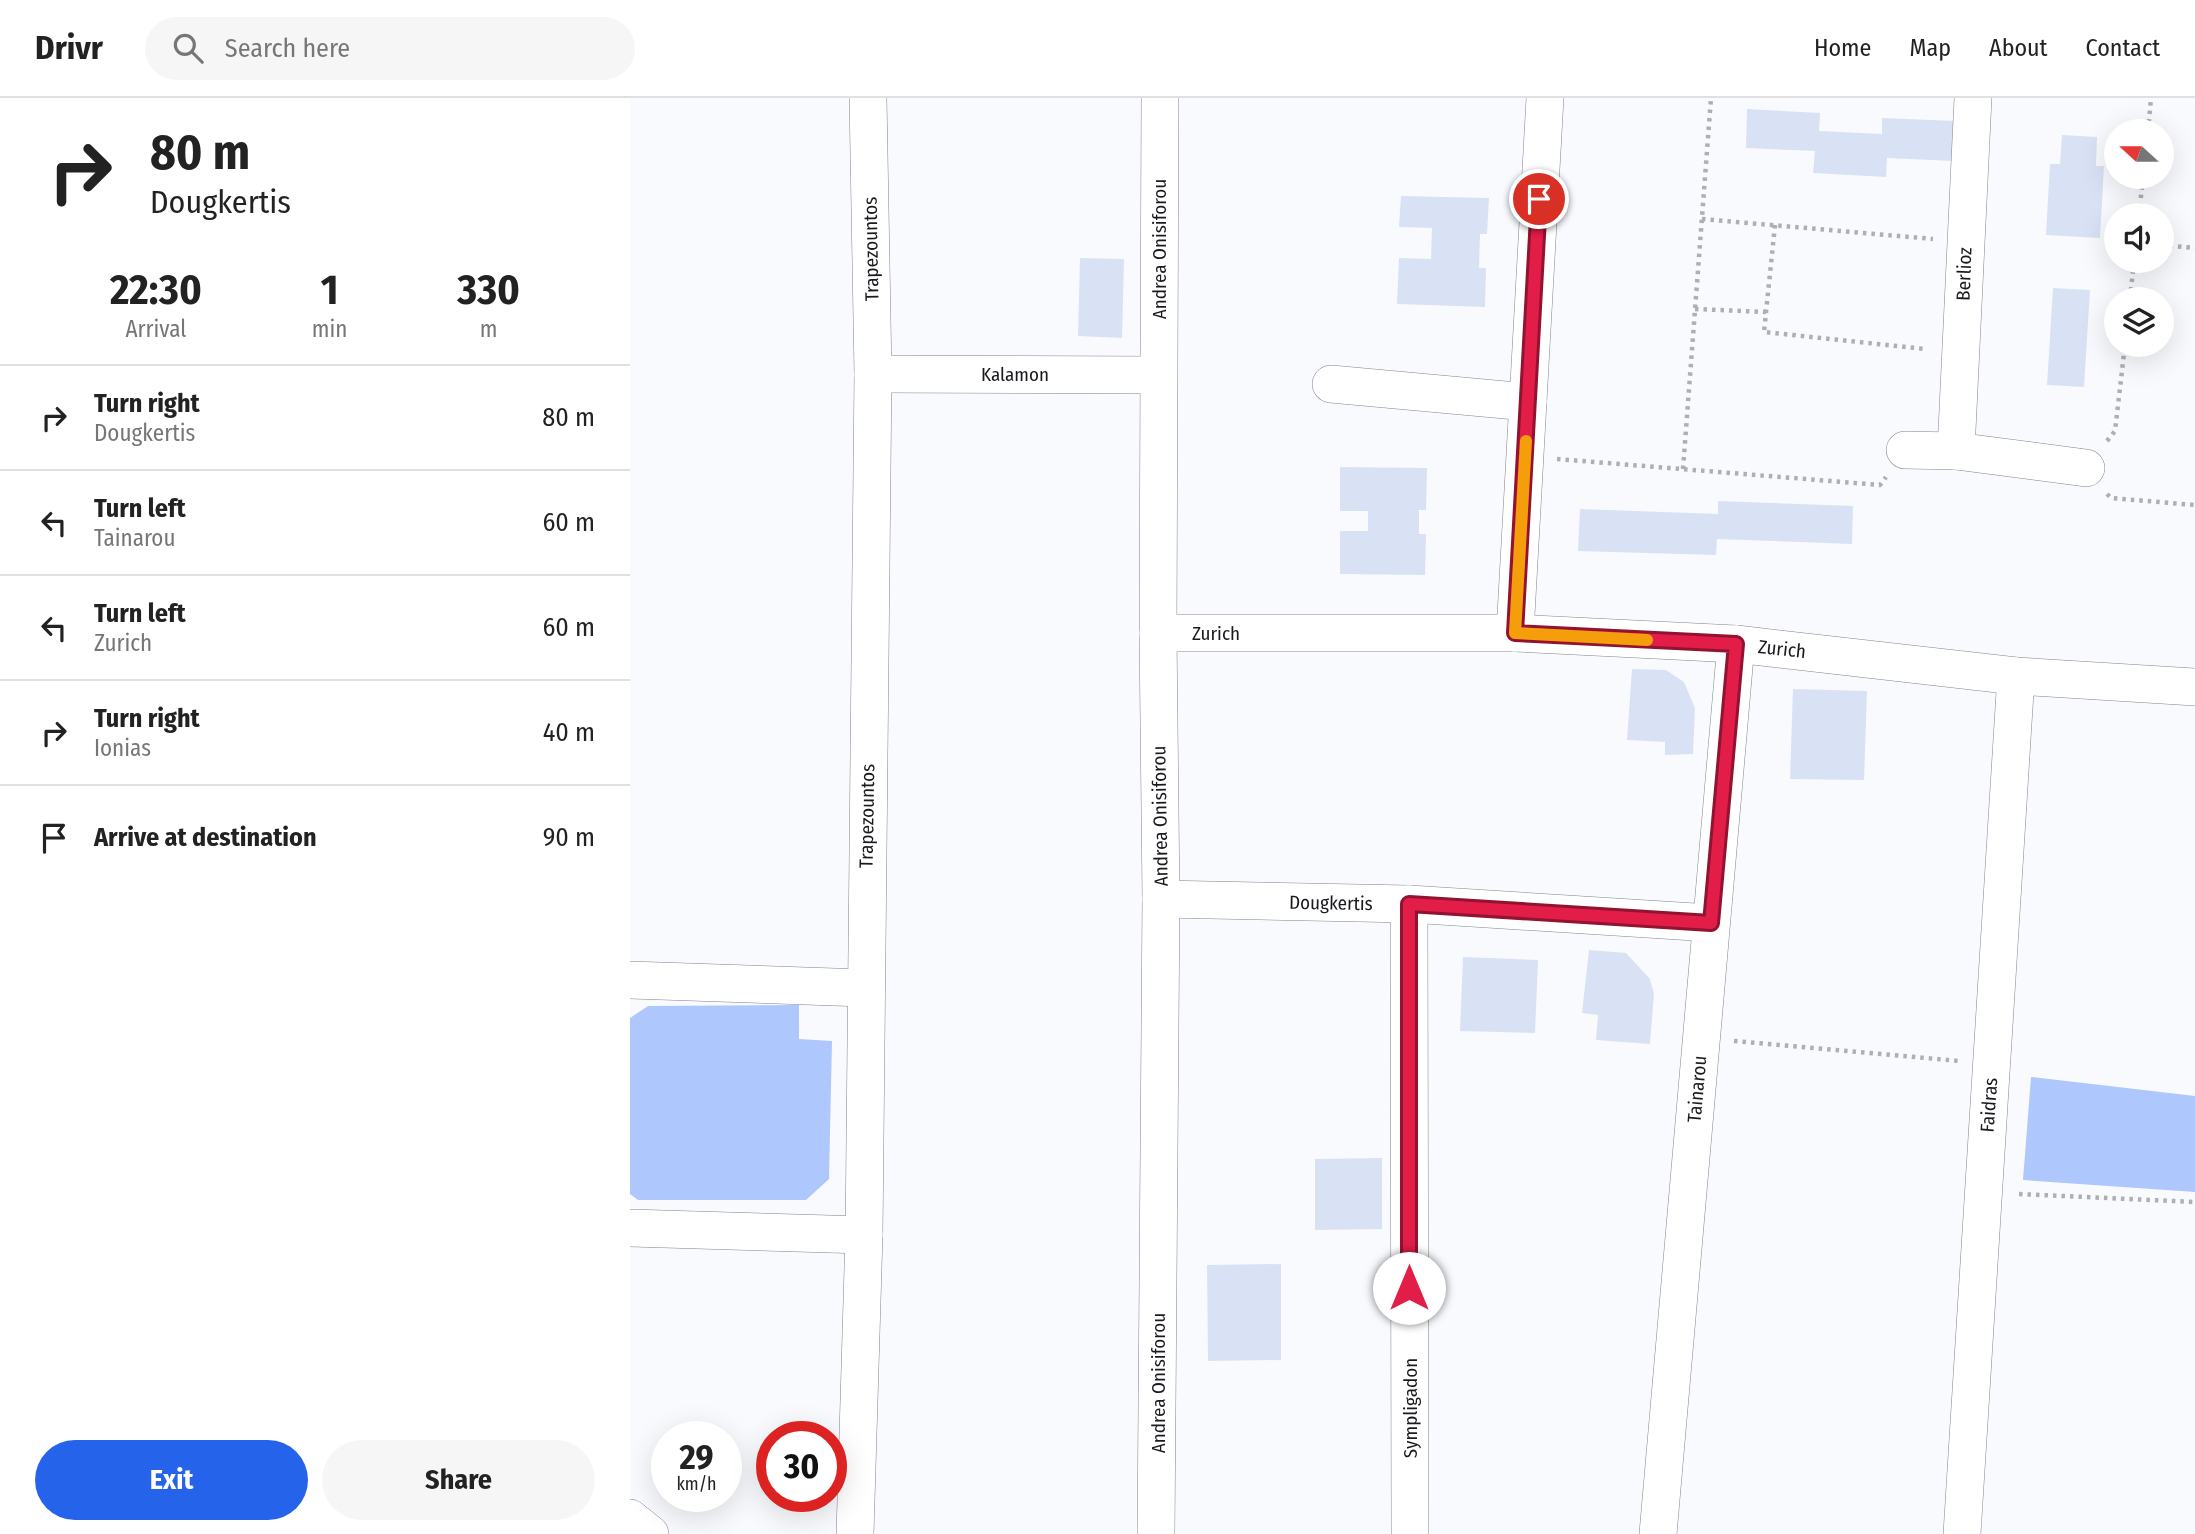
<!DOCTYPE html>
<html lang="en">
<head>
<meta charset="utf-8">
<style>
	body { margin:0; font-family:"Fira Sans Condensed",sans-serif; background:#f6f6f6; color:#222; height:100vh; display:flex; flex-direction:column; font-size:26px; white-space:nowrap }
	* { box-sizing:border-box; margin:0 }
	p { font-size:23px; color:#767676 }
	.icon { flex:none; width:38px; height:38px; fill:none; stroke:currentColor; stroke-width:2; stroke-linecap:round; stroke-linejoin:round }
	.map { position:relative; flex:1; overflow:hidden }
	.sheet { display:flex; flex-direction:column; background:#fff; width:630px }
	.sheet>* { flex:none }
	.guide { background:#fff; color:#222; overflow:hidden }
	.needle { width:46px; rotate:291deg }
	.buttons { position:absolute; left:1474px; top:21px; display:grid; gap:14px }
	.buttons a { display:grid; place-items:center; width:70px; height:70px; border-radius:50%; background:#fff; box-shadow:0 7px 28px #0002; font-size:35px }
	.speed { position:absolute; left:21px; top:1323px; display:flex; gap:14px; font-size:35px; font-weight:700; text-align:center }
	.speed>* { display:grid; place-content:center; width:91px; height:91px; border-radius:50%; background:#fff; box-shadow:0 7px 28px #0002; line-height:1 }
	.speed small { font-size:18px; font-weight:400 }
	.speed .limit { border:10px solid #d22; background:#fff; color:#111 }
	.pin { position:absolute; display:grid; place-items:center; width:60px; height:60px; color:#fff; margin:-30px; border:4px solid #fff; border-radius:50%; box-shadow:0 2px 7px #0007 }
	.me { position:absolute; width:77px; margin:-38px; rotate:0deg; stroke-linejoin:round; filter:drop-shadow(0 0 5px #0008) }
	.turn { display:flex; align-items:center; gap:24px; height:147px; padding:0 35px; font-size:32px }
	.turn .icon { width:91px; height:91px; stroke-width:2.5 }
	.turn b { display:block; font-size:49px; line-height:60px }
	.eta { display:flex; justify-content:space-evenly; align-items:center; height:119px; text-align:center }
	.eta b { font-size:42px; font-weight:700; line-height:49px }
	.cta { display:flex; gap:14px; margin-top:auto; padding:14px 35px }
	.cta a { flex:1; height:80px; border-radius:42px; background:#2563eb; color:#fff; font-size:28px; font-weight:700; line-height:80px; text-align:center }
	.cta a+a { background:#f6f6f6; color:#222 }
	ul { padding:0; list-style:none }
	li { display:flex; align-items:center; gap:21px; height:105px; padding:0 35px; border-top:2px solid #e0e0e0 }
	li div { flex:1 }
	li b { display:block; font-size:26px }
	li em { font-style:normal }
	header { display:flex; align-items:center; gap:42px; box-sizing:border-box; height:98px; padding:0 35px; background:#fff; border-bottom:2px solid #e0e0e0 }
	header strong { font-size:33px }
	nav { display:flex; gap:38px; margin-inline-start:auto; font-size:24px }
	.search { width:490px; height:63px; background:#f6f6f6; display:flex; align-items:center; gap:18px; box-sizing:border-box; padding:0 24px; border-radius:38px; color:#767676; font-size:26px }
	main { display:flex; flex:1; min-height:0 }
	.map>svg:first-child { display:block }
	.green { fill:#aec7fc }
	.building { fill:#d9e2f4 }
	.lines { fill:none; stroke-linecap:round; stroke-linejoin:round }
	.minor-casing { stroke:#80858e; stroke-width:38 }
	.path { stroke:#adafb3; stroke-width:4.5; stroke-dasharray:3.5 5; stroke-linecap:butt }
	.minor { stroke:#fff; stroke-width:37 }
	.route-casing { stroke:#92132f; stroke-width:18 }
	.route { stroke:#e11d48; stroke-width:12 }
	.slow { stroke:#f59e0b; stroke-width:12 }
	.labels { text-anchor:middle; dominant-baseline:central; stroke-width:6; stroke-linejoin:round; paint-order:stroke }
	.street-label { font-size:19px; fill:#191a1e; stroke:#fff }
</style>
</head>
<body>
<header>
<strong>Drivr</strong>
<div class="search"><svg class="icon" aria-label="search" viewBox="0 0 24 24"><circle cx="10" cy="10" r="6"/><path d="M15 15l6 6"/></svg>Search here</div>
<nav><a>Home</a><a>Map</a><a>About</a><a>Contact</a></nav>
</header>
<main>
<section class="sheet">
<div class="guide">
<div class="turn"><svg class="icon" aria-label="right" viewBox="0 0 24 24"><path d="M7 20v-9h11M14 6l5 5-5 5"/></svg><div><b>80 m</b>Dougkertis</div></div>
</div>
<div class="eta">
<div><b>22:30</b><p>Arrival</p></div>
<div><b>1</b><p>min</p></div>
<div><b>330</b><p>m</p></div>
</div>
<ul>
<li><svg class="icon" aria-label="right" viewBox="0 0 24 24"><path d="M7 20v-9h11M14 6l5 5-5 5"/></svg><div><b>Turn right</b><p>Dougkertis</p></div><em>80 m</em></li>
<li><svg class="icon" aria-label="left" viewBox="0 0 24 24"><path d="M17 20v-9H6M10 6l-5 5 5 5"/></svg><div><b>Turn left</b><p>Tainarou</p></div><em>60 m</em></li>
<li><svg class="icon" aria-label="left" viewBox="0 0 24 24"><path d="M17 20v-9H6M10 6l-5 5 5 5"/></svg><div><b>Turn left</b><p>Zurich</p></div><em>60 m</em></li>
<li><svg class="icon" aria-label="right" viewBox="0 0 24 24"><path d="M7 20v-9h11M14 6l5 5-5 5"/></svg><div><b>Turn right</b><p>Ionias</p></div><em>40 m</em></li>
<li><svg class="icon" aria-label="arrive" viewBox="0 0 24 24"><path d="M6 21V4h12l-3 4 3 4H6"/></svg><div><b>Arrive at destination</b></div><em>90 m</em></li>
</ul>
<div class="cta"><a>Exit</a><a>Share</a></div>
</section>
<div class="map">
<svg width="1565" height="1436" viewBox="0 0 1565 1436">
	<rect width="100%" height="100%" fill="#f8fafe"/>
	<g class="green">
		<path d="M169,907V941L202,943L199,1081L176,1102H8L0,1096V920L18,908Z"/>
		<path d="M1401,979L1565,998V1094L1393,1082Z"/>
	</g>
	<g class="building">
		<path d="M1117,11L1190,15L1189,33L1252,36V20L1325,23L1323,63L1257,60L1256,79L1183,75L1185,53L1116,50Z"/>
		<path d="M1432,37L1467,39L1466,68H1474L1470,140L1416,137L1420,66H1430Z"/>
		<path d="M771,98L859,100L857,136H850L849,170H856L855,209L767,206L769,160L801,161L802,130L769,129Z"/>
		<path d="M450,160L494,161L492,240L448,238Z"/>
		<path d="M1423,190L1460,192L1454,289L1417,287Z"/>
		<path d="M710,369L797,370L796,412H789V436H796L795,477L710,476V433H738V413H710Z"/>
		<path d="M1088,403L1223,408L1222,446L1087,441L1086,457L948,453L950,411L1088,416Z"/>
		<path d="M1002,571L1036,572L1054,584L1065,610L1063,656L1035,657V644L997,642Z"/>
		<path d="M1163,591L1237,593L1234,682L1160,681Z"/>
		<path d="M959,852L996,855L1020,881L1024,896L1020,946L966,942L968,917L952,915Z"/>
		<path d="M833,859L908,862L905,935L830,933Z"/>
		<path d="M752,1060V1131L685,1132V1061Z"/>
		<path d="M651,1166V1262L578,1263L577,1167Z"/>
	</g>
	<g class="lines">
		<defs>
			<g id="minor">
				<path d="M243,276L528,277"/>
				<path d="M701,286L898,304"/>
				<path d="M1275,352L1326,353L1456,370"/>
				<path d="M1326,353L1343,0"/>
				<path d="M528,535H885L1106,546L1386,578L1565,589"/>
				<path d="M885,535L915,0"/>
				<path d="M531,801L779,806L1081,825"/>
				<path d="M779,806L780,1436"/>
				<path d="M0,882L234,890"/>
				<path d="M0,1130L234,1137"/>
				<path d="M0,1420L20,1436"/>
				<path d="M225,1436L234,1137L243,276L238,0"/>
				<path d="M526,1436L531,801L528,535L530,0"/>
				<path d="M1028,1436L1106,546"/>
				<path d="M1332,1436L1386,578"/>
			</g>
		</defs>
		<use href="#minor" class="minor-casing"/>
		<g class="path">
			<path d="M1518,33L1521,0"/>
			<path d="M1509,117L1513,79"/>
			<path d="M1072,121L1303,141"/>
			<path d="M1145,127L1134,234L1295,251"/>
			<path d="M1531,147L1565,150"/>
			<path d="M1500,201L1504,163"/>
			<path d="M1065,211L1136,214"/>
			<path d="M1477,343L1485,333L1495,247"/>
			<path d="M927,361L1250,387L1256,379"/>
			<path d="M1053,371L1081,0"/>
			<path d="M1477,396L1481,400L1565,407"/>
			<path d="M1104,943L1329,963"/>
			<path d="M1389,1096L1565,1104"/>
		</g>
		<use href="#minor" class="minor"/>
	</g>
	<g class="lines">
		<defs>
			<path id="route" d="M779,1190V806L1081,825L1106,546L885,535L909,101"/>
		</defs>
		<use href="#route" class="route-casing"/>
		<use href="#route" class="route"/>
		<path class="slow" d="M896,343L885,535L1017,542"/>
	</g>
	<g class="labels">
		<g class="street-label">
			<text transform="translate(241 151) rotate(-91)">Trapezountos</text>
			<text transform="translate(529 151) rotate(-90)">Andrea Onisiforou</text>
			<text transform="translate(1334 176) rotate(-88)">Berlioz</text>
			<text x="385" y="276">Kalamon</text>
			<text x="586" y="535">Zurich</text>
			<text transform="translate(1152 551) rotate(6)">Zurich</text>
			<text transform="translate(237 718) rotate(-89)">Trapezountos</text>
			<text transform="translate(530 718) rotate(-91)">Andrea Onisiforou</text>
			<text transform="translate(701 805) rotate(1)">Dougkertis</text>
			<text transform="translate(1067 991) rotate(-85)">Tainarou</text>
			<text transform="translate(1359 1007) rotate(-86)">Faidras</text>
			<text transform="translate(528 1285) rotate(-90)">Andrea Onisiforou</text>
			<text transform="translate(780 1310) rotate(-90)">Sympligadon</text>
		</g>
	</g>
</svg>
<div class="buttons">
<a><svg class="needle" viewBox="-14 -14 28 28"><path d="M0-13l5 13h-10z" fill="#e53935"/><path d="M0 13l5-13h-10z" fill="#767676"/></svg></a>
<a><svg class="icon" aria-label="sound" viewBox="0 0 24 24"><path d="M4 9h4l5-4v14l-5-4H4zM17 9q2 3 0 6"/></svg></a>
<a><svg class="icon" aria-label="layers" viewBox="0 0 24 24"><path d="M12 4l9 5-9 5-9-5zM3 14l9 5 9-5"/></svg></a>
</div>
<div class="speed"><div>29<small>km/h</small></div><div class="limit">30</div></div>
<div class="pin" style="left:909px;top:101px;background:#d93025"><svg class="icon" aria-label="arrive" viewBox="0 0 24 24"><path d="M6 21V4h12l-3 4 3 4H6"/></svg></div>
<svg class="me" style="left:779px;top:1190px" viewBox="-20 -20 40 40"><circle r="19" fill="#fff"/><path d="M0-13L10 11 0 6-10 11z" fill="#e11d48"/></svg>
</div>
</main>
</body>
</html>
